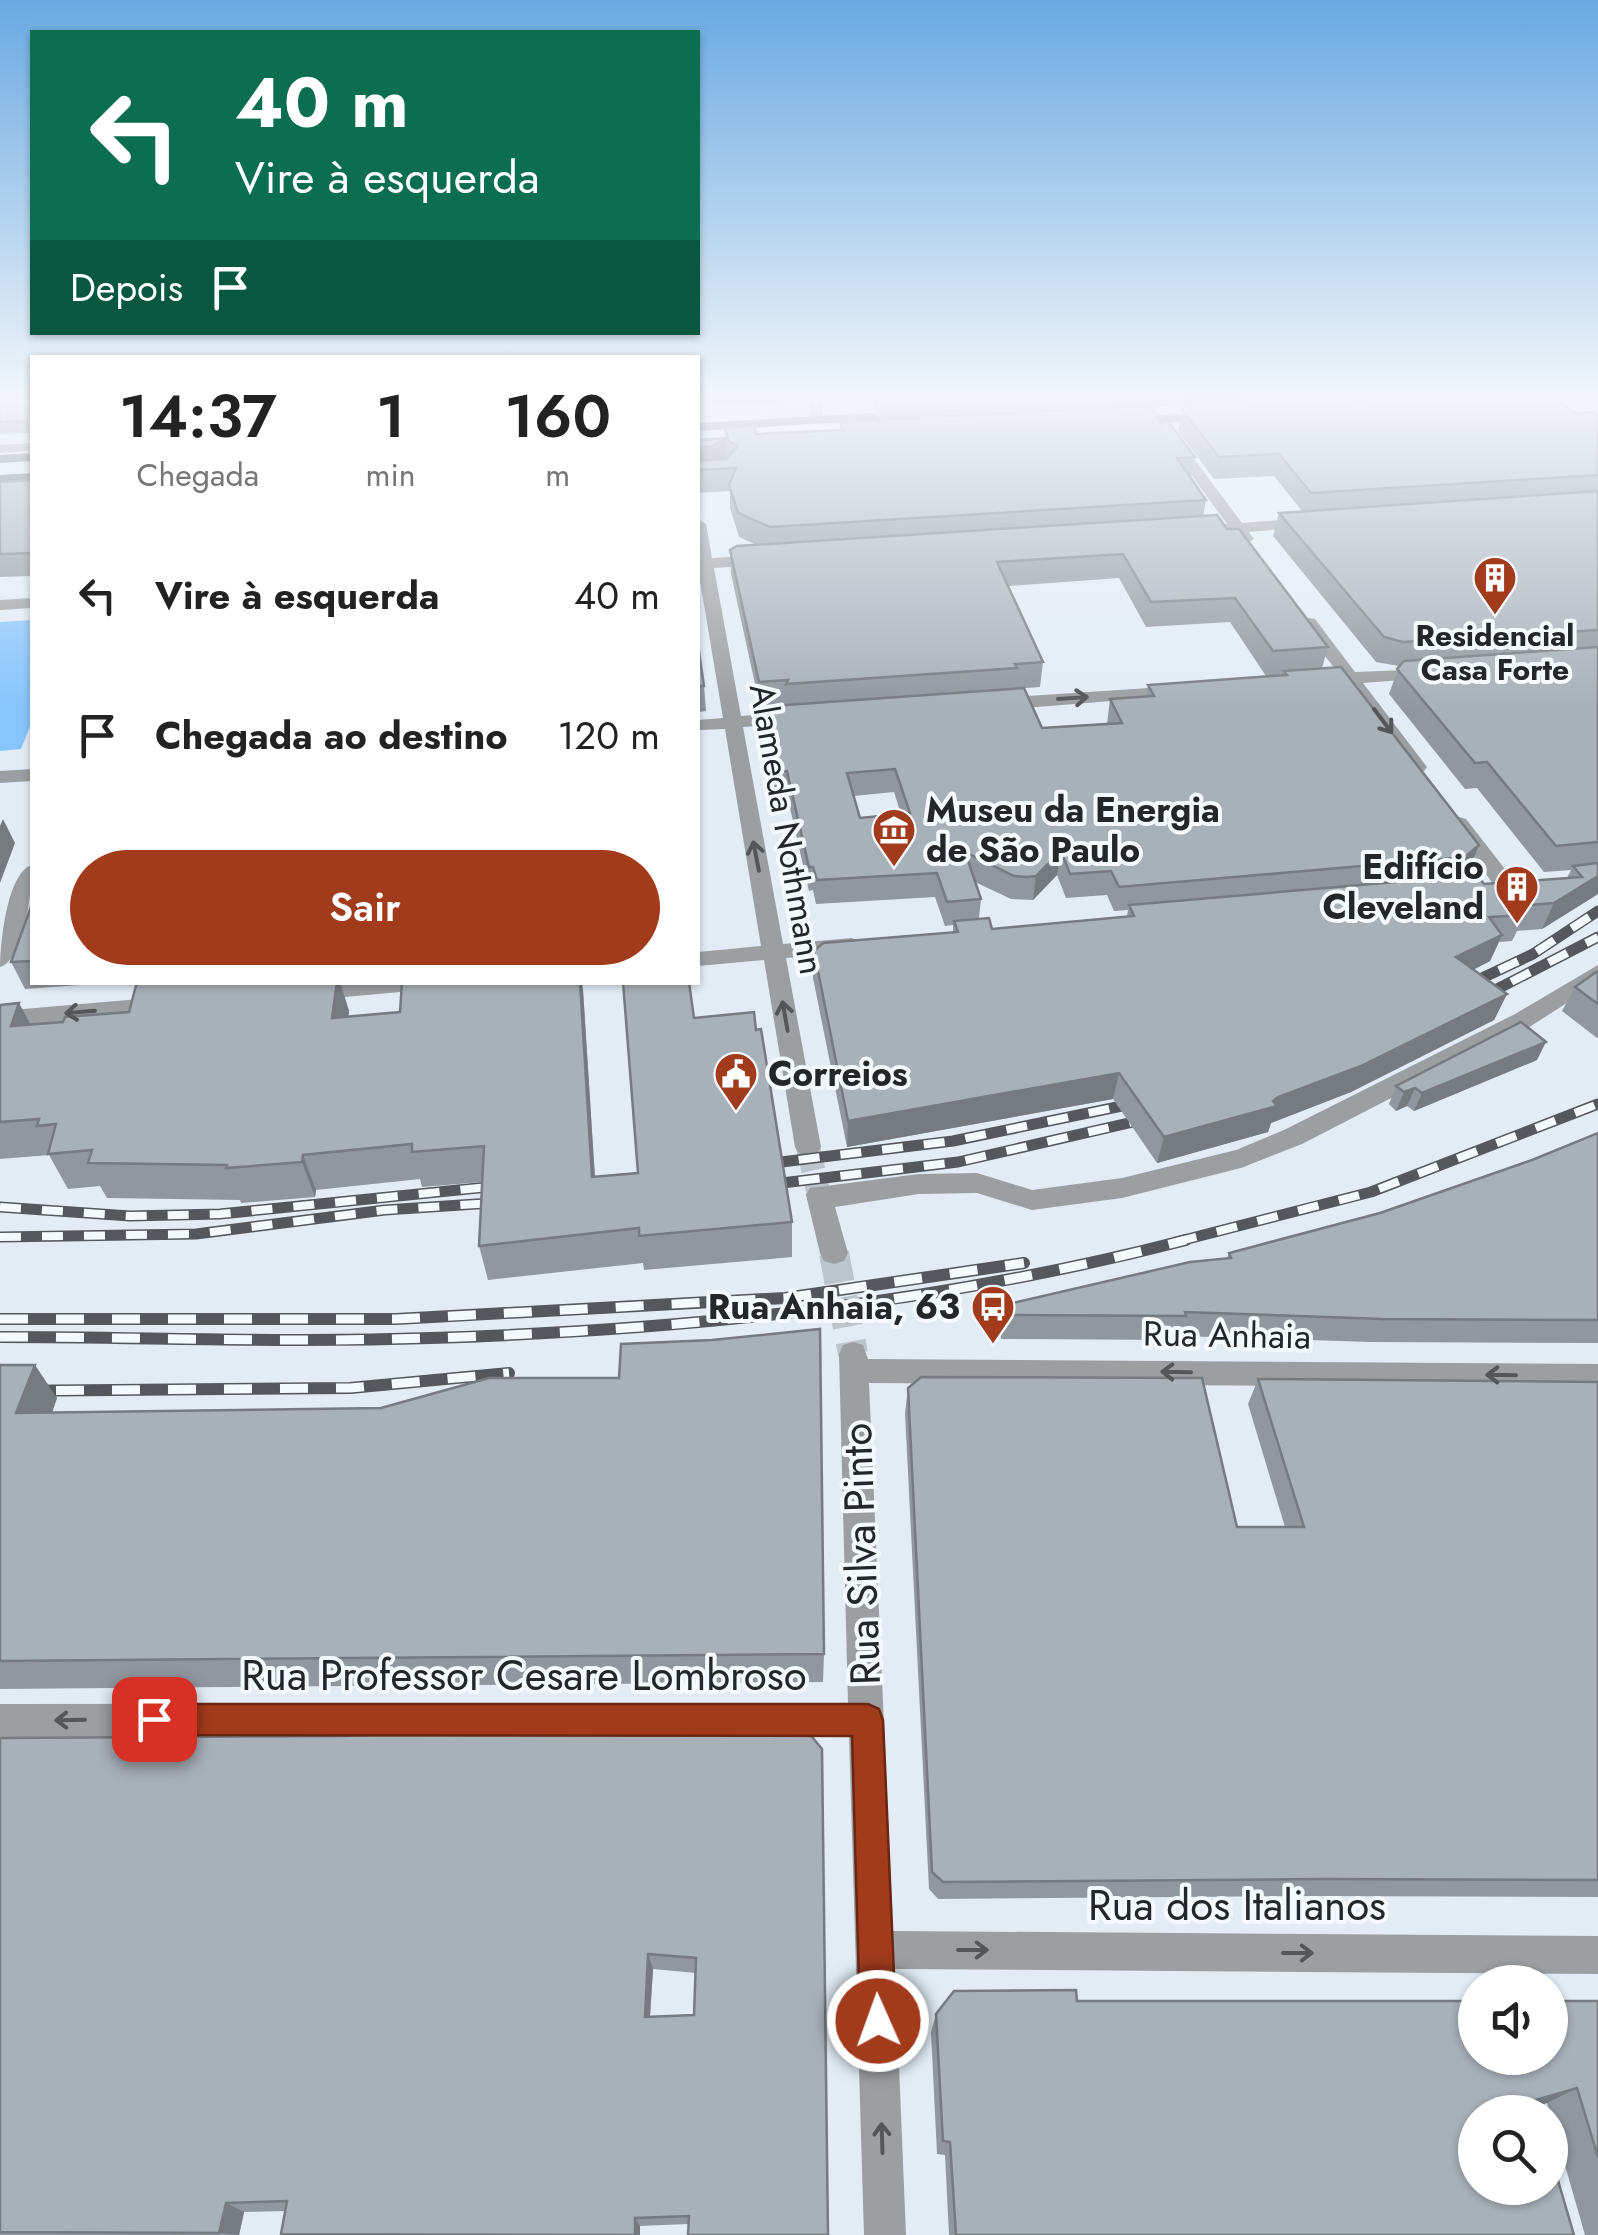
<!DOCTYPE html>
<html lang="pt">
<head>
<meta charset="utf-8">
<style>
	body { margin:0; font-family:Jost,sans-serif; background:#f2f2f2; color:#222; height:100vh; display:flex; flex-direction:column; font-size:38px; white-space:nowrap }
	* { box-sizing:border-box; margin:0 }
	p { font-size:32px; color:#767676 }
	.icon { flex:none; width:55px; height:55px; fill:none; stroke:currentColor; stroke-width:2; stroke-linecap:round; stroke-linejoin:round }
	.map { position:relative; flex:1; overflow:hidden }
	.drawer { position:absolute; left:30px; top:355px; width:670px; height:630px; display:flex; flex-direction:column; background:#fff; border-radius:0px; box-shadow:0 2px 8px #0004 }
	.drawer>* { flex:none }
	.guide { position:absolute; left:30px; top:30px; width:670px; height:305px; border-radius:0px; box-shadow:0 2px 8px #0004; background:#0b6e4f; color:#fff; overflow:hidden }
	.fabs { position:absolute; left:1458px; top:1965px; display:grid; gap:20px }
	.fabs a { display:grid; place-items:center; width:110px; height:110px; border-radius:50%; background:#fff; box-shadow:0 2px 8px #0004; font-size:50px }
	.pin { position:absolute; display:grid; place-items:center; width:85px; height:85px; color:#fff; margin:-42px; border-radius:20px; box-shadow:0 5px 15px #0006 }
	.me { position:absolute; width:110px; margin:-55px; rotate:358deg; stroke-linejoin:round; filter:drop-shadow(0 0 8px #0008) }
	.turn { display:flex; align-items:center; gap:35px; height:210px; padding:0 40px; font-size:45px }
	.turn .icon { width:130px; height:130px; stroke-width:2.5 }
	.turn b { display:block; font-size:70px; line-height:85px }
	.then { display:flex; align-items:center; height:95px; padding:0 40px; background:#0003; gap:20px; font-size:38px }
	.eta { display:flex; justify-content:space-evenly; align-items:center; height:170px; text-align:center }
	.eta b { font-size:60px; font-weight:600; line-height:70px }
	.action { display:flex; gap:20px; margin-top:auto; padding:20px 40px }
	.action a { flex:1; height:115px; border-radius:60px; background:#a23a1c; color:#fff; font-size:40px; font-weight:600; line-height:115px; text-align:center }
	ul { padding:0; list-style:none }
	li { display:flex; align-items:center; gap:30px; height:140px; padding:0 40px }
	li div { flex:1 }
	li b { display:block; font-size:38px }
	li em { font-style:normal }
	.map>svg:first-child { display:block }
	.green { fill:#87c5fc }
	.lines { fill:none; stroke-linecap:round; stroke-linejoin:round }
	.minor-tunnel-far1 { stroke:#bdc5cc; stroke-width:24; stroke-dasharray:24 12; stroke-linecap:butt }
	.minor-tunnel { stroke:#bdc5cc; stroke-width:30; stroke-dasharray:30 15; stroke-linecap:butt }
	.minor { fill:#9b9fa2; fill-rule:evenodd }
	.major { fill:#5a6067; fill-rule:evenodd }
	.rail-far1-casing { stroke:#54585d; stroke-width:11 }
	.rail-casing { stroke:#54585d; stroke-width:12 }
	.rail-far1 { stroke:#f4f9fe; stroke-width:8; stroke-dasharray:21; stroke-linecap:butt }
	.rail { stroke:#f4f9fe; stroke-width:9; stroke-dasharray:28; stroke-linecap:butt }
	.wall { fill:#90979e; fill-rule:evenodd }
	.shaded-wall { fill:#767b81 }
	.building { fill:#a8b0b8; stroke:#767b81; stroke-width:2.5; fill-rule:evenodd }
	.oneway { stroke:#54575a }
	.route { fill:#a23a1c; stroke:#692612; stroke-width:2.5 }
	.labels { text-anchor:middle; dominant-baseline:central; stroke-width:8; stroke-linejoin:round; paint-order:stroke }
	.far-poi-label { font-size:30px; font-weight:bold; fill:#24272a; stroke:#f4f9fe }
	.poi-label { font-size:35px; font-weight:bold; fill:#24272a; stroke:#f4f9fe; text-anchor:start }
	.street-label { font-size:35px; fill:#24272a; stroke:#f4f9fe }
	.near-street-label { font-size:42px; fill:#24272a; stroke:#f4f9fe }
</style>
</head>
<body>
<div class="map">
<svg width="1598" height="2235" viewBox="0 0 1598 2235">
	<rect width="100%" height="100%" fill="#e3ecf5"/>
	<path class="green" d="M32,620V721L21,749L0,751V622Z"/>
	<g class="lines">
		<path class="minor-tunnel-far1" d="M808,1147L819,1195"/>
		<path class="minor-tunnel" d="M834,1253L853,1354"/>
		<g class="minor">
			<path d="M810,396H823V423L811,420Z"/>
			<path d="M1134,396H1147L1242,523L1309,518L1314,520V526L1249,532L1254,539L1246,544L1234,533L1188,534V528L1227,524Z"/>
			<path d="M32,443V451L0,453V445Z"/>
			<path d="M698,519L706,524L712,558L765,555L773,560L765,565L714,568L741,716L795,712L804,718L795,724L743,727L783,944L852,938L863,945L852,952L786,958L821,1147L817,1154H799L795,1147L764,960L698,966V952L761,946L725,729L698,730V720L723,718L698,569Z"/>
			<path d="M32,598V608L0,610V600Z"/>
			<path d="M1309,618L1315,619L1355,672L1434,669L1437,673L1428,678L1363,683L1427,767L1424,771H1410L1345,684H1313V676L1338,673L1300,623Z"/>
			<path d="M1179,686L1185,687V695L999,710L990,704L999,698Z"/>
			<path d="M32,769V781L0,783V771Z"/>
			<path d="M1459,817L1466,819L1515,882L1518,887L1515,892H1499L1449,823Z"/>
			<path d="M32,865C33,886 24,961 0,967C0,944 7,872 32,865Z"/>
			<path d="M1598,965V983L1531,1026L1302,1144L1241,1168L1122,1198L1032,1210L977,1193L919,1194L835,1207L848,1253L844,1261L834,1264L824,1261L820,1253L806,1195L810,1188L919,1174L977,1173L1032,1190L1122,1178L1236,1150L1284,1130L1515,1014Z"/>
			<path d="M332,982H433L422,990L312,1000L301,992L304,987Z"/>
			<path d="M163,997L171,999L175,1005L171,1011L0,1027V1011Z"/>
			<path d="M853,1342L863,1345L868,1359L1598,1364V1388L869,1383L893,1931L1598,1936V1974L895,1969L906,2235H864L849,1737L0,1738V1704L848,1703L839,1354L843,1345Z"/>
		</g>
		<g class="major">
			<path d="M1207,396H1283L1276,400L1087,410L1080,406L1087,402Z"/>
			<path d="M907,411L914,415L912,418L698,431V423Z"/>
			<path d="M1212,412L1219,416L1217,419L1127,425L1120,421L1127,417Z"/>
			<path d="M32,453V461L0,463V455Z"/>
			<path d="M32,473V481L0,483V475Z"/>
		</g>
		<defs>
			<g id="rail-far1">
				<path d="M1461,988L1533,954L1598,911"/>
				<path d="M1474,1001L1598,937"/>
				<path d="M757,1165L953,1141L1146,1101"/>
				<path d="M757,1186L958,1162L1155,1117"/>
				<path d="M0,1207L130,1216L220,1214L508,1185"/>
				<path d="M0,1237L196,1234L385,1210L507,1202"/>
				<path d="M1176,1242L1371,1192L1598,1104"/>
			</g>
			<g id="rail">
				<path d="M0,1319H396L785,1298L1024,1263"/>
				<path d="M0,1337C143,1337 287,1343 431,1338C685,1330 939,1304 1186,1240"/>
				<path d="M0,1391L350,1388L509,1373"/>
			</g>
		</defs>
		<use href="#rail-far1" class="rail-far1-casing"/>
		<use href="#rail" class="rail-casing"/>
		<use href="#rail-far1" class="rail-far1"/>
		<use href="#rail" class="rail"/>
	</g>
	<g class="wall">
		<path d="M0,396H32V433L0,434Z"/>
		<path d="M706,396H800V401L708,405Z"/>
		<path d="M874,396H1119L1117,407L1161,424L1195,457L1191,478L1206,500L1203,516L1227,529L1328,647L1322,668L1479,845L1469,869L1461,876L1484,884L1567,878L1571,870L1544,872L1477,788L1465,789L1389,694L1399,666L1376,662L1273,536L1279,513L1302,511L1274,476L1214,479L1178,431L1182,409L1247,400L1242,396H1406L1400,397L1353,400L1598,415V894L1542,929L1517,931L1512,941L1499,942L1490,961L1473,970L1507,994L1494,1020L1351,1092L1271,1123L1268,1132L1157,1163L1113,1099L847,1147L813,978L814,951L953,932V925L945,926L935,897L816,904L813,890L809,891L787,795H776L764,740V717L771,706L760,707L731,574L730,550L757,545L739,537L730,508V491L698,493V440L726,438L725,428L756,434L840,430V422L876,420ZM1119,578L1146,627L1230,622L1266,676L1148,685L1146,696L1110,699L1107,724L1042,728L1014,689L1040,687L1043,662L1008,586ZM894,792L901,814L860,818L854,796ZM1057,875L1066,898L1107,895L1114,911L1128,910L1127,916L992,929L979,918L981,899L975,882L1011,899L1033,900Z"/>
		<path d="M32,480V576L0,577V482Z"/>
		<path d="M698,645L704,686L706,711L698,712Z"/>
		<path d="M32,904V982H120L25,989L11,962Z"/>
		<path d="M1598,972V1037L1597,1038L1562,1011L1575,987Z"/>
		<path d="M137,982H340L349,1011L348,1017L400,1012L583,990L595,1177L638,1173L694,1018L792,1222V1257L644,1270L643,1263L488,1280L479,1246L482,1182L422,1187L420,1179L316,1190L315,1197L241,1203L240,1200L107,1198L100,1186L68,1189L49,1155L0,1159V1005L30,1024L63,1022L129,1012Z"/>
		<path d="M1537,1060L1414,1111L1407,1106L1396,1111L1389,1104L1396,1086Z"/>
		<path d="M1598,1133V1343L1371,1342L1180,1336L1179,1340L1001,1339L1000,1329L1004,1305L1227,1258L1229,1253L1380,1213L1532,1160Z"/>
		<path d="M0,1365L57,1398L52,1413L824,1654L823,1682L0,1689Z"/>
		<path d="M1258,1379L1598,1382V1897L1307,1896L938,1899L929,1889L905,1413L908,1388L1237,1527H1285L1248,1404Z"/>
		<path d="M808,1732L688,2224L640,2226V2235H283L281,2234L285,2211L244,2212L239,2235H0V1738ZM653,1969L696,1973L694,2015L650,2016Z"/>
		<path d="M1077,2001H1598V2235H1585L1547,2103L1537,2106L1574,2235H949L945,2155L937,2154L931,2032L936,2014Z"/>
	</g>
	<g class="shaded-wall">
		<path d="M725,439L726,462L698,470V447Z"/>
		<path d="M3,819L15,843L0,883V826Z"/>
		<path d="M1479,845L1469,869L1455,880L1465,857Z"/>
		<path d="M1061,851L1057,875L1033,900L1036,876Z"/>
		<path d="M1598,876V894L1542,929L1554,903Z"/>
		<path d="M1502,935L1490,961L1445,984L1456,957Z"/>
		<path d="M337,982H340L349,1011L344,1053L332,1018Z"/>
		<path d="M580,982H582L583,990L597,1212L592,1177Z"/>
		<path d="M1507,994L1494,1020L1351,1092L1271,1123L1268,1132L1157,1163L1164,1137L1278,1097Z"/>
		<path d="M19,1003L38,1038L11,1026Z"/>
		<path d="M1546,1042L1537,1060L1414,1111L1422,1093Z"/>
		<path d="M1119,1073L1113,1099L847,1147L848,1121Z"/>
		<path d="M1415,1088L1407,1106L1396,1111L1404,1092Z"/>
		<path d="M303,1155L316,1190L315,1197L302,1162Z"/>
		<path d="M35,1365L57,1398L40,1445L16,1413Z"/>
		<path d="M648,1954L653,1969L649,2030L645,2017Z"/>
		<path d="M1577,2088L1547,2103L1514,2112L1535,2100Z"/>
		<path d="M226,2203L244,2212L239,2235L219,2233Z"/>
		<path d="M635,2218L640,2226V2235H635Z"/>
	</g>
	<g class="building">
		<path d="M0,396H32V421L0,422Z"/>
		<path d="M877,396H995L877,402Z"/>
		<path d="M1320,396H1352L1353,401L1438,396H1552L1576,413L1593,412L1598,415V475L1311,493L1279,454L1219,457L1182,409L1192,403Z"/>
		<path d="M1141,406L1150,408L1161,424L1167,420L1195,457L1177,458L1206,500L770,527L738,513L729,485L736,468L698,470V461L726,459L738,446L725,439L713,446L698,447V440L728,438L725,428L754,426L756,434L843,430L840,422Z"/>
		<path d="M32,480V553L0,554V482Z"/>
		<path d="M1598,491V630L1403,642L1384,637L1279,513Z"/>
		<path d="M1217,515L1227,529H1239L1328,647L1273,651L1235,598L1151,602L1123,554L997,562L1043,662L1015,664L1017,668L786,684L788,680L759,682L730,550L737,546Z"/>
		<path d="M698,645L704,686H698Z"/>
		<path d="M1598,647V842L1556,846L1487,762L1475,763L1397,669L1404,661Z"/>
		<path d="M1341,667L1479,845L1465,857L1119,887L1111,871L1070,874L1061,851L1036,876L1027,877L1014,876L965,852L981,899L947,902L937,873L817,880L813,867H809L787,771L776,772L764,717L772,706L1024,688L1042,728L1122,723L1110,699L1154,696L1148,685L1287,675L1284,671ZM895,769L910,813L860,818L847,773Z"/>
		<path d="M1598,863V876L1554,903L1518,906L1524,915L1489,917L1502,935L1456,957L1507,994L1361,1066L1278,1097L1273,1101L1277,1106L1164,1137L1119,1073L848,1121L814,951L823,943L958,932L954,921L989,918L992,929L1013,927L1134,916L1129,905L1477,875L1484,884L1582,877L1573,866Z"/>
		<path d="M32,904V961L11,962Z"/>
		<path d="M1596,972H1598V1004L1575,987Z"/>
		<path d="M137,982H337L332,1018L400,1012L402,982H580L592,1177L638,1173L623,982H689L694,1018L754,1012L756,1030L761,1029L792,1222L639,1236V1228L479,1246L484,1146L412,1152V1144L303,1155L302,1162L226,1168L227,1165L88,1163L92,1150L48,1154L56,1124L37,1126L39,1119L0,1122V1005L19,1003L11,1026L63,1022L65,1017L129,1012Z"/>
		<path d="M1521,1022L1546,1042L1422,1093L1415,1088L1404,1092L1396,1086Z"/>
		<path d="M1598,1133V1320L1383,1319L1185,1312L1186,1316L1005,1315L1004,1305L1190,1262L1231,1258L1229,1253L1380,1213L1532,1160Z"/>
		<path d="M820,1329L824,1654L0,1661V1365H35L16,1413L381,1408L489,1378H619L621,1344L712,1340Z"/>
		<path d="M921,1377L1202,1378L1237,1527H1304L1258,1379L1598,1382V1880L1321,1879L943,1882L932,1872L908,1388Z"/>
		<path d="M416,1730L808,1732L822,1749L828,2235H688L689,2216L635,2218V2235L281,2234L287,2201L226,2203L219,2233L0,2232V1738L340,1736L415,1734ZM648,1954L696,1958L694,2015L645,2017Z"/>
		<path d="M1076,1990L1077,2001H1475V2058H1550V2001H1598V2157L1577,2088L1535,2100L1538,2112H1475V2188H1550V2153L1574,2235H956L950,2142L943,2141L936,2014L954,1991Z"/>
	</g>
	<defs><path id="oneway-shaft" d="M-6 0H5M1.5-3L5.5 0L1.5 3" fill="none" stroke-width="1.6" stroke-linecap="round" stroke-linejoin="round" transform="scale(2.5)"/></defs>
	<g class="oneway">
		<use href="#oneway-shaft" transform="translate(1073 698) rotate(-4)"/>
		<use href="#oneway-shaft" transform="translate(1383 721) rotate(53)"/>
		<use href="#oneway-shaft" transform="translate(756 856) rotate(-101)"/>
		<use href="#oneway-shaft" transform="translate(80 1012) rotate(175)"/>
		<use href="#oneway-shaft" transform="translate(785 1016) rotate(-100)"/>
		<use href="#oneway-shaft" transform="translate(1176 1372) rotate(-179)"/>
		<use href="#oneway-shaft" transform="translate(1501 1375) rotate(-179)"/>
		<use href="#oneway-shaft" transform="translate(70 1720) rotate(179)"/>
		<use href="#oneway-shaft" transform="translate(973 1950)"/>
		<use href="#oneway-shaft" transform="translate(1298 1953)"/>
		<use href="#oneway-shaft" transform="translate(882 2138) rotate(-92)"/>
	</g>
	<linearGradient id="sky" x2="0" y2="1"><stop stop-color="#69a9e2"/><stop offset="0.56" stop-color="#f2f6fa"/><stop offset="1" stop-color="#f2f6fa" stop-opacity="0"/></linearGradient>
	<rect width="1598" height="708" fill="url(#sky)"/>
	<path class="route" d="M154,1704H868L879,1709L883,1720L896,2021L890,2034L878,2039L865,2034L860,2021L852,1736L154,1735L143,1730L139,1719L143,1708Z"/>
	<defs>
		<symbol id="building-pin" viewBox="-11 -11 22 30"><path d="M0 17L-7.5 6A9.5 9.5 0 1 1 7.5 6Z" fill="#a23a1c" stroke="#f4f9fe"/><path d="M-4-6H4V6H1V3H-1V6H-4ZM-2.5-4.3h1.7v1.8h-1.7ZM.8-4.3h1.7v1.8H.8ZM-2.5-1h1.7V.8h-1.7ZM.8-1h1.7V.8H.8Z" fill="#fff"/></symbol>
		<symbol id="museum-pin" viewBox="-11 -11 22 30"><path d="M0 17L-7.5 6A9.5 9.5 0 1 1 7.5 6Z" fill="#a23a1c" stroke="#f4f9fe"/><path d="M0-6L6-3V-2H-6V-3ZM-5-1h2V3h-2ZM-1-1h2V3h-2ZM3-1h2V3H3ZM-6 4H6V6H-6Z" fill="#fff"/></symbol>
		<symbol id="civic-pin" viewBox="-11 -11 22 30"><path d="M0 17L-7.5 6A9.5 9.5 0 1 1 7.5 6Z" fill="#a23a1c" stroke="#f4f9fe"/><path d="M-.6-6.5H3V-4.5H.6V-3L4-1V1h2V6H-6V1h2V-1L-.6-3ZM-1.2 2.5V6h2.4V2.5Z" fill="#fff"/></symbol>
		<symbol id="bus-pin" viewBox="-11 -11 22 30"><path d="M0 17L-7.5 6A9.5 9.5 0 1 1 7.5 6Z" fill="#a23a1c" stroke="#f4f9fe"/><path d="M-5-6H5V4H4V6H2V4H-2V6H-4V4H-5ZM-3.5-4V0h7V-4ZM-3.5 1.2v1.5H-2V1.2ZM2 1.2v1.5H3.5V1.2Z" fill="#fff"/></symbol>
	</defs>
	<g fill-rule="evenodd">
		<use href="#building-pin" x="1470" y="553" width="50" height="68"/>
		<use href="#museum-pin" x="869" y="805" width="50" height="68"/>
		<use href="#building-pin" x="1492" y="862" width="50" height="68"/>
		<use href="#civic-pin" x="711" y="1049" width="50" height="68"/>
		<use href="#bus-pin" x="968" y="1282" width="50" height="68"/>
	</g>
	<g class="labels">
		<g class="far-poi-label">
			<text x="1495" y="635">Residencial<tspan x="1495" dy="34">Casa Forte</tspan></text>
		</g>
		<g class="poi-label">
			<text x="926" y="810">Museu da Energia<tspan x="926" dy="40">de São Paulo</tspan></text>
			<text x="1484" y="867" text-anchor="end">Edifício<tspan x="1484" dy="40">Cleveland</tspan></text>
			<text x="768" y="1074">Correios</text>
			<text x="960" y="1307" text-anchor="end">Rua Anhaia, 63</text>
		</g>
		<g class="street-label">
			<text transform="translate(787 829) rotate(80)">Alameda Nothmann</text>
			<text transform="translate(1227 1335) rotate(1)">Rua Anhaia</text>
		</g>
		<g class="near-street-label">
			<text transform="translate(861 1554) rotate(-92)">Rua Silva Pinto</text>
			<text x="524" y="1675">Rua Professor Cesare Lombroso</text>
			<text x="1237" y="1905">Rua dos Italianos</text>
		</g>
	</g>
</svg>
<div class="fabs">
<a><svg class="icon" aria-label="sound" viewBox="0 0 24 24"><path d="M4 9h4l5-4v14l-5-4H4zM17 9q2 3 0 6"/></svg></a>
<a><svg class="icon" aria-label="search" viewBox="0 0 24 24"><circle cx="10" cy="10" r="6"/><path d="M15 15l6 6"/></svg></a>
</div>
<div class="pin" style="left:154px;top:1719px;background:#d93025"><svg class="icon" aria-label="arrive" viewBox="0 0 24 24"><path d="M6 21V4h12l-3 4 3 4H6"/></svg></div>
<svg class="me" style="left:878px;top:2021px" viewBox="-20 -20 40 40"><circle r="17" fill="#a23a1c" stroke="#fff" stroke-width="3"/><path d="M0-11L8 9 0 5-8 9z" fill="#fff"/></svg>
<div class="guide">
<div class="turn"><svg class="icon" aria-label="left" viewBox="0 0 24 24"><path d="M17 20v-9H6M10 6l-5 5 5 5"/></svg><div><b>40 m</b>Vire à esquerda</div></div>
<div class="then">Depois<svg class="icon" aria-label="arrive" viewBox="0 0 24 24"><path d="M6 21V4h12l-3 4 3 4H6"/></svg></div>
</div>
<section class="drawer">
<div class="eta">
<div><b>14:37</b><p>Chegada</p></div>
<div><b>1</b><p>min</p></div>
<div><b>160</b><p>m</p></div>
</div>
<ul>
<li><svg class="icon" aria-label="left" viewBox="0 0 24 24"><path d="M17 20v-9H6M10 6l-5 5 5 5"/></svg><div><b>Vire à esquerda</b></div><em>40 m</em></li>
<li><svg class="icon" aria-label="arrive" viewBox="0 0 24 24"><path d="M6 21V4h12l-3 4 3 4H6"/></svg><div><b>Chegada ao destino</b></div><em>120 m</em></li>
</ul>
<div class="action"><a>Sair</a></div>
</section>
</div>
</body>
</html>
